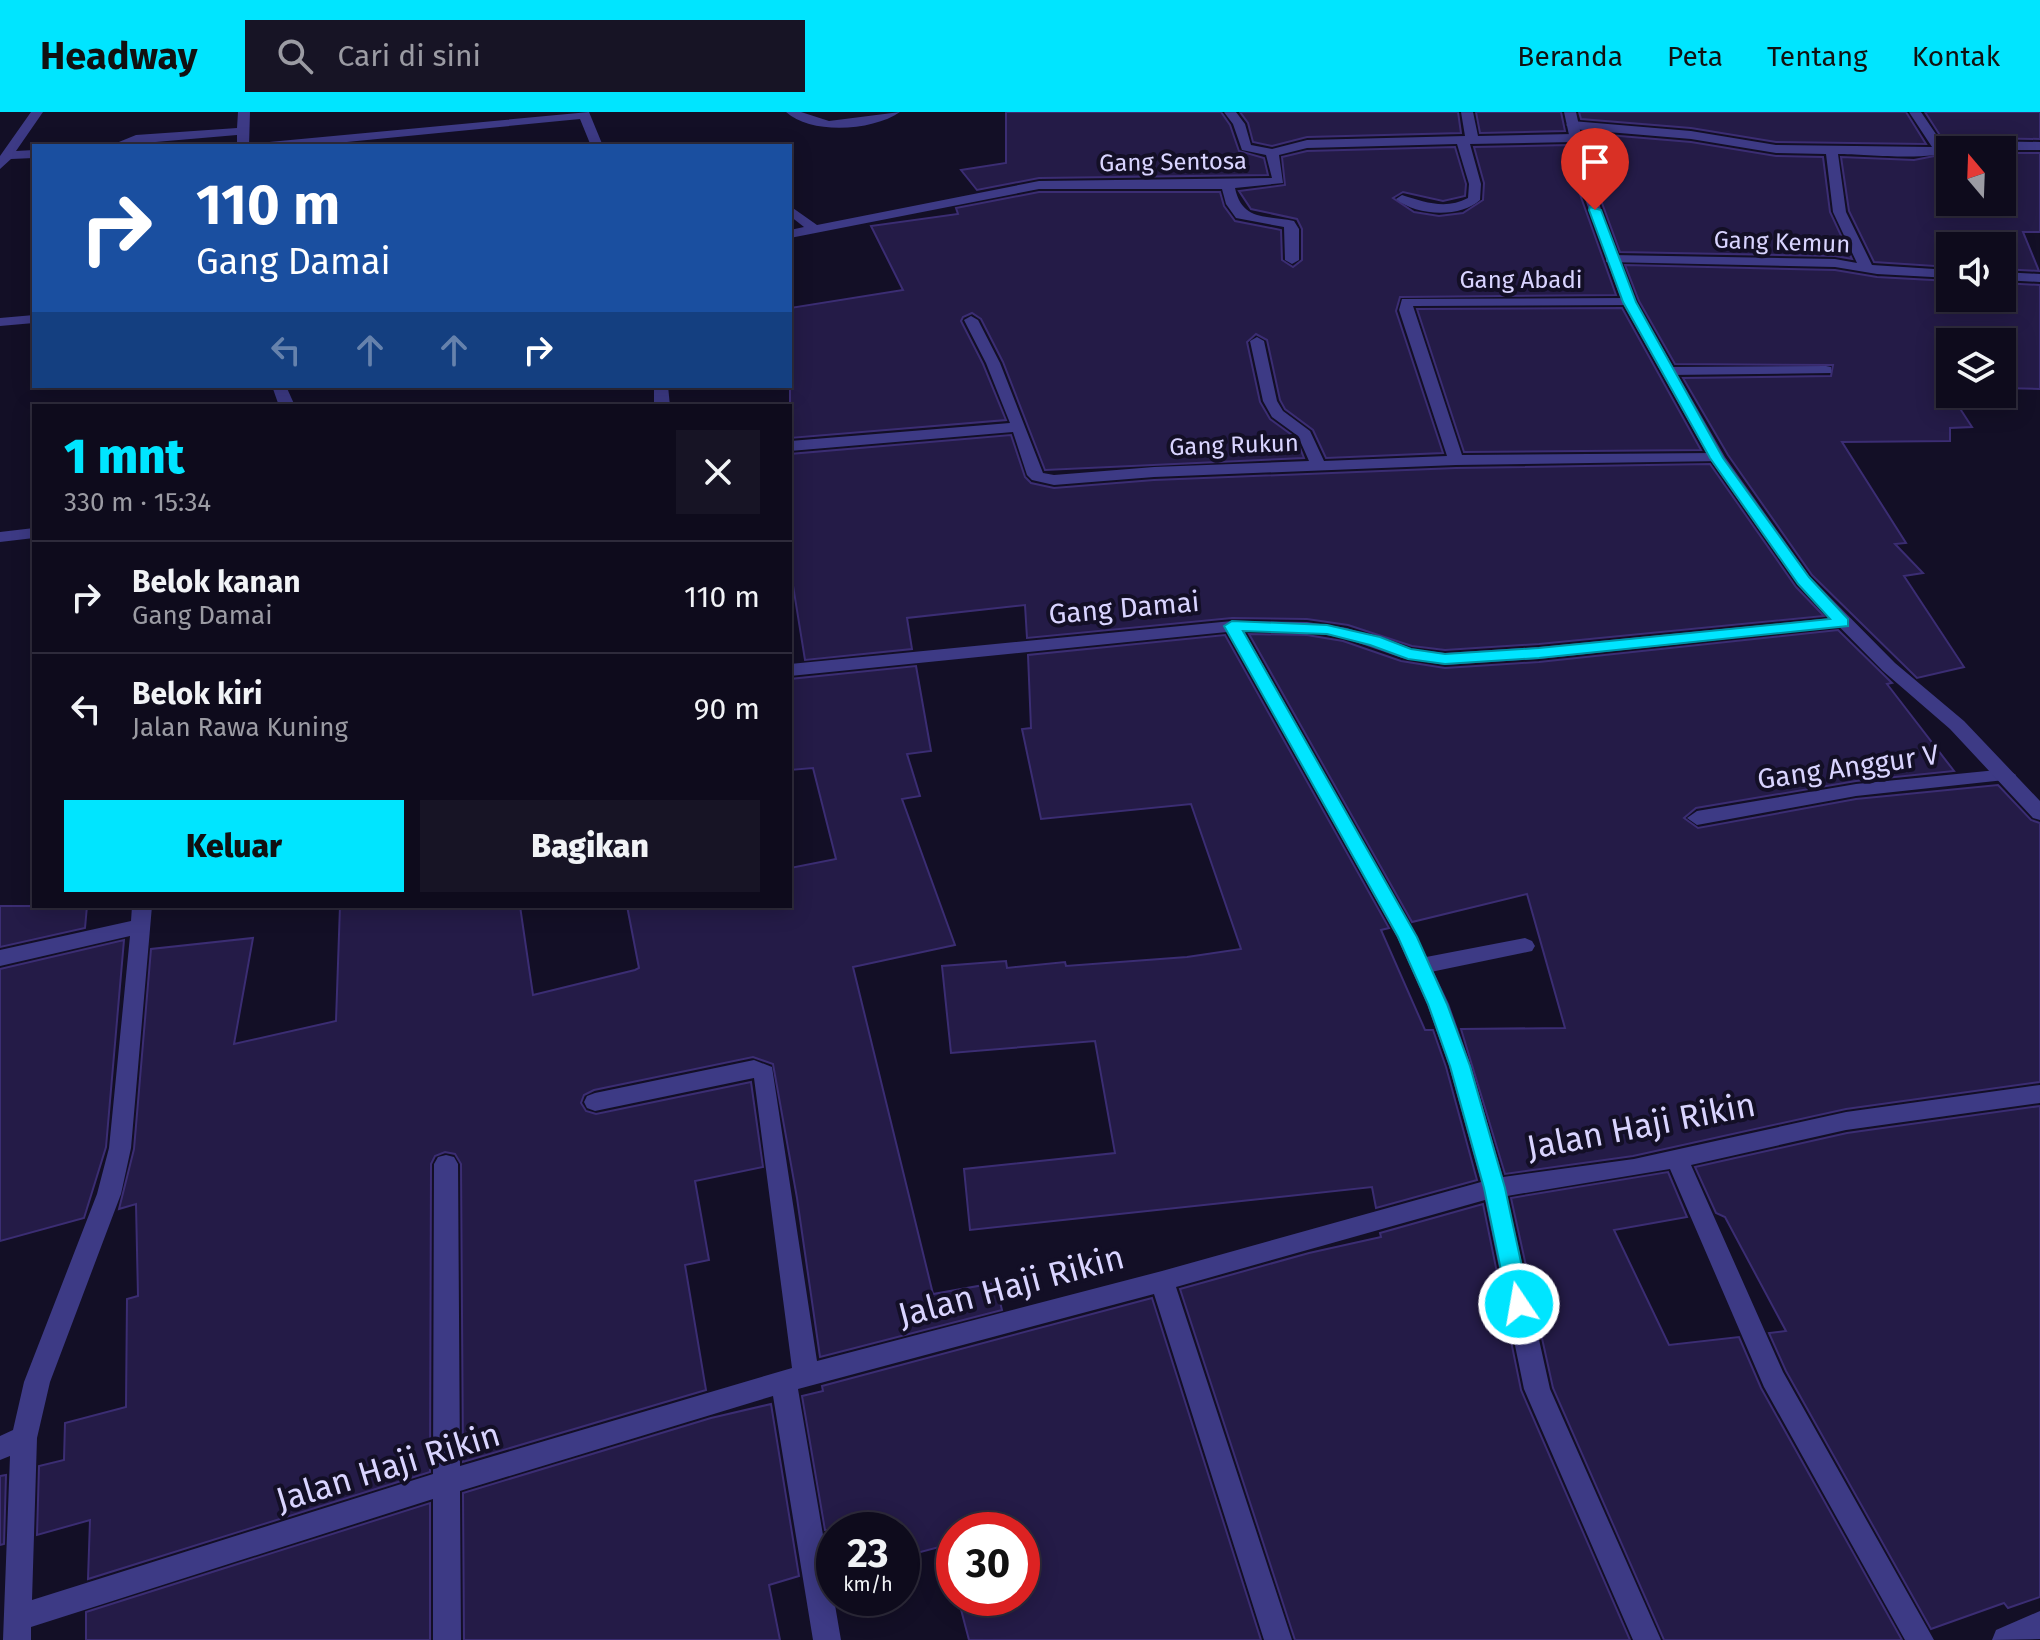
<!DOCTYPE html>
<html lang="id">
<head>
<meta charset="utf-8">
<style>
	body { margin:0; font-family:"Fira Sans",sans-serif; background:#171425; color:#f1f3f6; height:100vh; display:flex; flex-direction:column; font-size:30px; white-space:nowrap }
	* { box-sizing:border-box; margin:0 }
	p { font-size:26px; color:#9b9ba3 }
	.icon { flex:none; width:44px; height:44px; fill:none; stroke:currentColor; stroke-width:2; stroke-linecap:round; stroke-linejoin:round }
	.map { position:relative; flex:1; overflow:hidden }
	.side { position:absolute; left:32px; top:292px; width:760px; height:504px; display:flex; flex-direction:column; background:#0e0b1c; border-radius:0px; box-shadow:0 4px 20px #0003,0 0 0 2px #2e2b3b }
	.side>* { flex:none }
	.guide { position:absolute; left:32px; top:32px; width:760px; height:244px; border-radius:0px; box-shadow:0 4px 20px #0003,0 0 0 2px #2e2b3b; background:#1a4fa0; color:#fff; overflow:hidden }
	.needle { width:52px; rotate:341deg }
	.buttons { position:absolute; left:1936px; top:24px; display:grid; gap:16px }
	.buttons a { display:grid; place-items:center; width:80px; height:80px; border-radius:0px; background:#0e0b1c; box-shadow:0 4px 20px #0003,0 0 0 2px #2e2b3b; font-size:40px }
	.speed { position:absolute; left:816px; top:1400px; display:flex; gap:16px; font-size:40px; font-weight:700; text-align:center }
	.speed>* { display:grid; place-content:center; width:104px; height:104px; border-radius:50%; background:#0e0b1c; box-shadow:0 4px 20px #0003,0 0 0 2px #2e2b3b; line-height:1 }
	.speed small { font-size:20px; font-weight:400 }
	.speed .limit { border:12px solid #d22; background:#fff; color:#111 }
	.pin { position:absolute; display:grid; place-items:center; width:68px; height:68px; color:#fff; margin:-82px -34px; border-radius:50% 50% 50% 0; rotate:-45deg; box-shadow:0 0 8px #0007 }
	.pin .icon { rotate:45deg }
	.me { position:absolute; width:88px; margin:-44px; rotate:348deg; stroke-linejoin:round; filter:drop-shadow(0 0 6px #0008) }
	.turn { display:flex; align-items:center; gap:28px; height:168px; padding:0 32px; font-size:36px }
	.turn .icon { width:104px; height:104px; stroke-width:2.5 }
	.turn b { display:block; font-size:56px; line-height:68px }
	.lanes { display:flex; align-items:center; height:76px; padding:0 32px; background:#0003; justify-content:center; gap:40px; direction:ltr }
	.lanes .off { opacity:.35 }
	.round { display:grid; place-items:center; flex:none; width:84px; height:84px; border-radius:0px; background:#171425 }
	.head { display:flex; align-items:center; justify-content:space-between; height:136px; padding:0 32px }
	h1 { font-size:48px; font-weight:800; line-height:60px; color:#00e5ff }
	.action { display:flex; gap:16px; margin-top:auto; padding:16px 32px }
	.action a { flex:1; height:92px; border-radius:0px; background:#00e5ff; color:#111; font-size:32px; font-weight:800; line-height:92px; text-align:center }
	.action a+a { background:#171425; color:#f1f3f6 }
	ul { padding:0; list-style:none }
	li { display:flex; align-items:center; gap:24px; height:112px; padding:0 32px; border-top:2px solid #2e2b3b }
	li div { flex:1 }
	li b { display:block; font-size:30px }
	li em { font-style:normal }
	header { display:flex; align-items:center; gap:48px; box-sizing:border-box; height:112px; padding:0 40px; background:#00e5ff; color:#111 }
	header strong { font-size:38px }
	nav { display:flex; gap:44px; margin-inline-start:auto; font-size:28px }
	.search { width:560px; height:72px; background:#171425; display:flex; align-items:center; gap:20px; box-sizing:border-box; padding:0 28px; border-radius:0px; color:#9b9ba3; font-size:30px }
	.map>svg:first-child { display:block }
	.building { fill:#241b47; stroke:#3b2d73; stroke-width:2 }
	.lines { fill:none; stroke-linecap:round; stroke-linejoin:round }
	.service { fill:#3d3a85; fill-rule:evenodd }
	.minor { fill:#3d3a85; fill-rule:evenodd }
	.tertiary { fill:#3d3a85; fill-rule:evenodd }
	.route { fill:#00e5ff; stroke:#0095a6; stroke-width:2 }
	.labels { text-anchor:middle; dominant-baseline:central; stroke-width:8; stroke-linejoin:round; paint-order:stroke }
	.far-street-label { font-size:24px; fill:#d9d4ff; stroke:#130f26 }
	.street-label { font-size:28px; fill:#d9d4ff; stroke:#130f26 }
	.near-street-label { font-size:34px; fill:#d9d4ff; stroke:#130f26 }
</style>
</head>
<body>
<header>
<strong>Headway</strong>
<div class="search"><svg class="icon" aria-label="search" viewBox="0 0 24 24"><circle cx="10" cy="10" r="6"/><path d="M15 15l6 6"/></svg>Cari di sini</div>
<nav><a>Beranda</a><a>Peta</a><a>Tentang</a><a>Kontak</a></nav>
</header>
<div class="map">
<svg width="2040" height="1528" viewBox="0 0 2040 1528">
	<rect width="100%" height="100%" fill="#130f26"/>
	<g class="building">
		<path d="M1006,0H1221L1230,13L1239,39L1264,46L1268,63L1039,66L977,78L961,58L1006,51Z"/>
		<path d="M1240,0H1458L1461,21L1307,25L1272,34L1253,30L1248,11Z"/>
		<path d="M1476,0H1561L1565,19L1480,21Z"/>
		<path d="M1579,0H1906L1926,32L1776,30L1691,16L1581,7Z"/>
		<path d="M1925,0H2040V27L1978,26L1945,31Z"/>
		<path d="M1584,21L1691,30L1776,44L1823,45L1830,100L1852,147L1835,144L1620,140L1595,72Z"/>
		<path d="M1568,33L1577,74L1616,183L1400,185L1396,199L1443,341L1326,346L1313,318L1285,297L1280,288L1267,228L1256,222L1247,230L1260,290L1270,307L1296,326L1304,346L1045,358L1003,250L981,207L972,201L963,205L961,209L983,252L1006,308L790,326V196L903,178L871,114L958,102L956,96L1039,80H1220L1224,94L1235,109L1281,118L1282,148L1293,155L1302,148V117L1297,107L1251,97L1239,79L1285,73L1282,45L1307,39L1455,35L1466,72L1465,84L1443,89L1403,80L1393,86L1414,100L1439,104L1463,101L1483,88L1484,71L1474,35Z"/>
		<path d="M1950,41V90H2002V41H2040V120H2023L2039,159L2002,157V134H1950V155L1874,150L1849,99L1841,45L1914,48Z"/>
		<path d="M1625,153L1835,158L1877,165L1950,169V186H2002V171L2040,173V277L2002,276V230H1950V275H1946L1972,315L1950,316V329L1842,330L1906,431L1895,432L1923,461L1904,464L1964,555L1917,566L1812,463L1728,343L1683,266L1831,264L1833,253L1675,252L1639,189Z"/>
		<path d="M1622,196L1701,338L1464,340L1417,197Z"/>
		<path d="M1011,323L1025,365L1031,371L1054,376L1154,368L1456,356L1710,352L1796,475L1824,504L1539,532L1445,538L1412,534L1348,513L1307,507L1232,506L1027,526L1025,493L907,506L912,537L805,548L790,455V342Z"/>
		<path d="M1838,518L1892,571L1887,572L1954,659L1856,669L1696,696L1684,706L1698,716L1856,687L1998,673L2031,708L2040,711V970L1846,997L1633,1044L1505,1062L1461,917L1565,916L1527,782L1412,810L1249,522L1307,523L1343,529L1401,549L1445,556L1539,550Z"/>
		<path d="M1225,523L1389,816L1381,818L1425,918H1433L1446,955L1477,1068L1376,1096L1372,1075L970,1118L964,1057L1115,1041L1095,929L951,941L942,854L1006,849L1007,856L1065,850L1066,854L1187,845L1241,837L1191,692L1041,707L1022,617L1031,616L1028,543Z"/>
		<path d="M916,554L931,639L907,642L920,684L902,687L955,833L853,855L933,1182L995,1171L1002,1198L820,1245L797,1086L773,952L753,945L594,978L584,983L581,991L586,999L596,1002L751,970L763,1055L695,1069L709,1148L685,1153L706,1278L463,1350L461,1052L455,1042L445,1040L435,1044L431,1052L430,1360L88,1467L90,1408L37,1423L39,1354L64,1348L65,1311L126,1295L127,1187L138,1184L136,1092L119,1097L134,1037L151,837L253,826L234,932L336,909L340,794H520L533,883L635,858L639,856L627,794H790V756L836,747L813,656L790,658V567Z"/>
		<path d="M0,794H87L85,816L0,835Z"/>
		<path d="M124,828L106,1035L84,1106L0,1129V857Z"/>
		<path d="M2040,994V1485L2008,1496L2004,1491L1931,1517L1786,1259L1769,1221L1786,1219L1725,1105L1716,1101L1695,1055L1847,1021Z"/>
		<path d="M1668,1060L1687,1105L1614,1118L1669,1233L1739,1225L1761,1276L1902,1528H1664L1553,1276L1511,1086Z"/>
		<path d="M1483,1092L1521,1278L1630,1528H1295L1180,1177L1309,1141L1381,1125L1380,1121Z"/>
		<path d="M1152,1186L1261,1528H969L958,1486H1022V1418H954V1470L945,1437L939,1438V1435L902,1445V1418H825L802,1284L823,1279L822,1274Z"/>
		<path d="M771,1292L799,1464L769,1473L780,1528H464L463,1381L711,1306Z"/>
		<path d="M6,1363L4,1432L0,1433V1364Z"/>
		<path d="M430,1391V1528H86V1500Z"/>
	</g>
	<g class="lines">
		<path class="service" d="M1525,826L1532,829L1535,834L1532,839L1421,862L1414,859L1411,854L1414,849L1421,846Z"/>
		<g class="minor">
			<path d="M31,0H43L16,39L34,38V46L11,47L0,57V44Z"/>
			<path d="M238,0H250L249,34H237V23L109,34L136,23L237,16Z"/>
			<path d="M589,0L603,34H591L580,7L306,34H263L269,30Z"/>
			<path d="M786,0H801L829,9L900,0C873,19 811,23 786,0Z"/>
			<path d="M1224,0H1236L1245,12L1251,33L1272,37L1307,28L1465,24L1461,0H1473L1478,24L1574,22L1580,26L1574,30L1470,32L1481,72L1480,88C1461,106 1416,104 1396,87L1402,83C1424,90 1446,98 1468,86L1469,72L1457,32L1307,36L1279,43L1283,71L1235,76C1242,109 1265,103 1294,109L1299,117V148L1292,152L1285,148L1284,115L1236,106L1226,92L1222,77H1039L790,126V118L804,115L790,104V94L817,113L1039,69L1272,66L1266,43L1242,38L1233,12Z"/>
			<path d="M1909,0H1921L1944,34L1978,29L2040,30V38H1950C1934,50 1863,42 1838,42L1846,100L1872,153L1950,158V166L1877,162L1835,155L1606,150V144L1611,143L1835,147L1857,151L1833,100L1826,42L1776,41L1691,27L1572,17L1566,13L1572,9L1691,19L1776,33L1932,35Z"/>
			<path d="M2002,160L2040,162V170L2002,168Z"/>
			<path d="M1629,186L1636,190L1634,193L1413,194L1462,343L1717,341L1723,343V349L1456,353L1154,365L1054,373L1032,368L1027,363L1013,320L790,339V329L1010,311L986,251L964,208L971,204L978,208L1000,251L1043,361L1054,363L1154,355L1309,349L1298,324L1272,305L1263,289L1250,229L1257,225L1264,229L1277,289L1283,299L1310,319L1324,349L1447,344L1399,198L1402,187Z"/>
			<path d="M34,203V211L0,214V206Z"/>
			<path d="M1826,254L1831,255V261L1668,263L1661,259L1668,255Z"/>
			<path d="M272,274H286L295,294H279Z"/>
			<path d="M654,274H668L670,294H654Z"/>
			<path d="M34,416V426L0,430V420Z"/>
			<path d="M1842,505L1848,506L1851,510L1848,514L1539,547L1445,553L1402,546L1344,526L1307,520L1244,519L1417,825L1449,892L1471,954L1503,1065L1634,1047L1846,1000L2040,973V991L1846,1018L1691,1053L1783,1260L1934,1528H1905L1764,1275L1670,1057L1507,1084L1550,1277L1661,1528H1633L1524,1277L1485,1088L1176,1175L1292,1528H1264L1154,1182L798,1277L841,1528H813L773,1284L460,1379L461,1528H433V1387L31,1515V1528H3L10,1344L0,1348V1324L13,1318L24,1270L97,1082L109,1036L130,824L0,854V838L131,809L132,794H152L131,1036L121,1082L50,1270L37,1326L32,1488L433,1362L434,1052L438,1045L446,1043L454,1045L458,1052L460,1354L792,1256L754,966L595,999L587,996L584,990L587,984L595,981L754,948L772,955L817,1249L1162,1159L1481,1070L1449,954L1427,892L1397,825L1227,520L790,564V552L1232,509L1307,510L1347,516L1411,537L1445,541L1539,535Z"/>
			<path d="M2007,657L2016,663L2014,667L1856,684L1697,713L1687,706L1697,699L1856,672Z"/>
			<path d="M2040,1499V1527L1992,1528L1996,1518Z"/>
		</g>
		<path class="tertiary" d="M1564,0H1576L1592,73L1636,190L1725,345L1810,465L1895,551L1964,609L2040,689V708L2033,706L1950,617L1883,559L1798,473L1709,346L1622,190L1580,73Z"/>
	</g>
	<path class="route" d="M1590,95L1601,98L1636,190L1723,346L1809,465L1848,507V514L1539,546L1445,552L1408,547L1370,533L1327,522L1243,519L1417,825L1447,892L1470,954L1505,1076L1530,1192L1527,1198L1519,1201L1511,1198L1508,1192L1484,1076L1450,954L1428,892L1398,825L1224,514L1232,509L1327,513L1380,525L1411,537L1445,542L1539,536L1830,507L1798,472L1710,346L1623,190L1589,98Z"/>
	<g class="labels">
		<g class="far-street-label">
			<text transform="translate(1173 50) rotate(-1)">Gang Sentosa</text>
			<text transform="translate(1782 130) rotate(2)">Gang Kemun</text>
			<text x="1521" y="168">Gang Abadi</text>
			<text transform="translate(1234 333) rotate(-2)">Gang Rukun</text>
		</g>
		<g class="street-label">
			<text transform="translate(1124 496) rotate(-5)">Gang Damai</text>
			<text transform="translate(1848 655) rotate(-8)">Gang Anggur V</text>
		</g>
		<g class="near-street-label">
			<text transform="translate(1641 1014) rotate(-11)">Jalan Haji Rikin</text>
			<text transform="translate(1011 1174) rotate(-15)">Jalan Haji Rikin</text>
			<text transform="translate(388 1355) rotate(-17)">Jalan Haji Rikin</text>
		</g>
	</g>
</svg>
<div class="buttons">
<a><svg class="needle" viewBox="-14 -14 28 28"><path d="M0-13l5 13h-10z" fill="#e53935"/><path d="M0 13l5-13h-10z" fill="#9b9ba3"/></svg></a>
<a><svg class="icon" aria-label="sound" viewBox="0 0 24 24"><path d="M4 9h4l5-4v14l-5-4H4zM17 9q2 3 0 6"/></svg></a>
<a><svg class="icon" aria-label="layers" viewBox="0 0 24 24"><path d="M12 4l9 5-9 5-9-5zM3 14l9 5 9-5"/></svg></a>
</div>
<div class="speed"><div>23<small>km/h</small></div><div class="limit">30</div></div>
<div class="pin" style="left:1595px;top:98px;background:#d93025"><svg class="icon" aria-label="arrive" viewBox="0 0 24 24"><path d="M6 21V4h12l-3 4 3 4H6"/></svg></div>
<svg class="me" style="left:1519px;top:1192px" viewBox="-20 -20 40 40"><circle r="17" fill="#00e5ff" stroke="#fff" stroke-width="3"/><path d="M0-11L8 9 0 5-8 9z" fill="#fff"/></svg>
<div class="guide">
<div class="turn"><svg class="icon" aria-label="right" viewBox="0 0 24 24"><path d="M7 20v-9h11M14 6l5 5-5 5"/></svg><div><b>110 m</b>Gang Damai</div></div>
<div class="lanes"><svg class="icon off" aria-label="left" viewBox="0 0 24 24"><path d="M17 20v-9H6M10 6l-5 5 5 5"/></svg><svg class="icon off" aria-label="ahead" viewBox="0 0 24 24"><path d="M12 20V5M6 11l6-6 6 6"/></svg><svg class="icon off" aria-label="ahead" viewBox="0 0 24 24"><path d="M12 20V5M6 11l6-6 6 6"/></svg><svg class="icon" aria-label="right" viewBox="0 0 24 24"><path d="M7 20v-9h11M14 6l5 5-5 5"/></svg></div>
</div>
<section class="side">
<div class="head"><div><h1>1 mnt</h1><p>330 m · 15:34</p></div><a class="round"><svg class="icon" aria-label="close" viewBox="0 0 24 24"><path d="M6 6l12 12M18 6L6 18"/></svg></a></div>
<ul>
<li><svg class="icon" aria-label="right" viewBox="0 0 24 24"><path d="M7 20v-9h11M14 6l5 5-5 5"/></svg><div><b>Belok kanan</b><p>Gang Damai</p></div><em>110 m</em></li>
<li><svg class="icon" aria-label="left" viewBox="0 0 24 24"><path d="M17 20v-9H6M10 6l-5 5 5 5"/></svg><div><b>Belok kiri</b><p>Jalan Rawa Kuning</p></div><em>90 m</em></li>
</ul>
<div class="action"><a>Keluar</a><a>Bagikan</a></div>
</section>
</div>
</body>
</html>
